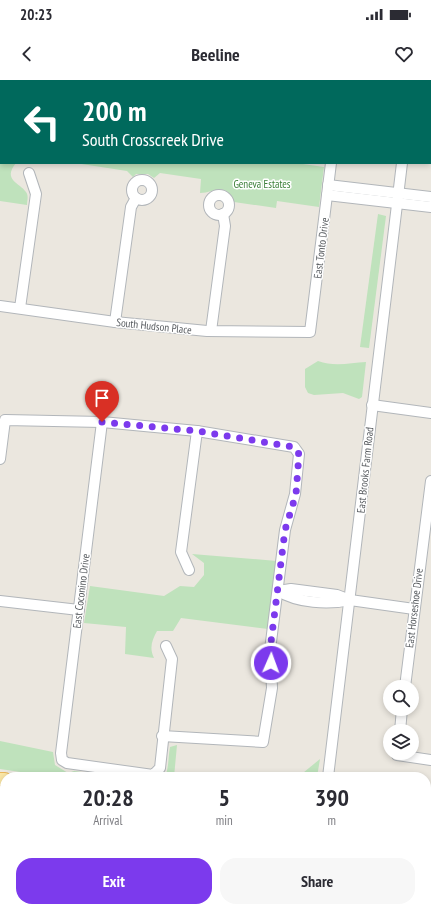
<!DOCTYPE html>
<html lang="en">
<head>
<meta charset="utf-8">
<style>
	body { margin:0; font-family:"PT Sans Narrow",sans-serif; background:#f7f7f7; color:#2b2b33; height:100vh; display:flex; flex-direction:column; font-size:15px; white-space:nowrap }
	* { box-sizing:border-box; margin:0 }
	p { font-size:13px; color:#7c7c81 }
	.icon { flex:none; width:22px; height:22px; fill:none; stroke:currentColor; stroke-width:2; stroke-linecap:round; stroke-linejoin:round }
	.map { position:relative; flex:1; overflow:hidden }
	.panel { position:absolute; left:0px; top:692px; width:431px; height:140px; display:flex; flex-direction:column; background:#fff; border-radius:16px 16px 0 0; box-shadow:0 2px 6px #0003 }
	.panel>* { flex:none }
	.banner { position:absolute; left:0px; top:0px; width:431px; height:84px; box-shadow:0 2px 6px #0003; background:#00695c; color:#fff; overflow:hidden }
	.controls { position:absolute; left:383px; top:600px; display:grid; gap:8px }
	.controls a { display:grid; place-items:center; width:36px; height:36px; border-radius:50%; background:#fff; box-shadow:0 2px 6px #0003; font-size:20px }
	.pin { position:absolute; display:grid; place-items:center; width:34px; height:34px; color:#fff; margin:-41px -17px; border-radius:50% 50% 50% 0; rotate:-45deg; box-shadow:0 0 4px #0007 }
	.pin .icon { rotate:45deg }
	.me { position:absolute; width:44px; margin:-22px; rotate:2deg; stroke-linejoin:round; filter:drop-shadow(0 0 3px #0008) }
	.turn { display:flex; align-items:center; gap:14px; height:84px; padding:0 16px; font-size:18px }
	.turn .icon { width:52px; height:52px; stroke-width:2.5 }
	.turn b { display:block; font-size:28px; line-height:34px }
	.eta { display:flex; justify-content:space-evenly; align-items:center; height:68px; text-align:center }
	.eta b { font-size:24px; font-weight:700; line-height:28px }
	.primary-button { display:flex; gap:8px; margin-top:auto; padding:8px 16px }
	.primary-button a { flex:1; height:46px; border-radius:16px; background:#7c3aed; color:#fff; font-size:16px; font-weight:700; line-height:46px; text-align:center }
	.primary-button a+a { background:#f7f7f7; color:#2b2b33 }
	.status { display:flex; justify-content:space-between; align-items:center; height:28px; padding:0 20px; background:#fff; direction:ltr }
	.status svg { height:11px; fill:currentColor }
	header { display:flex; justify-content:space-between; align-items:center; height:52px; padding:0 16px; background:#fff; font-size:18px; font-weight:700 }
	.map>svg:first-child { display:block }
	.green { fill:#bfe2bc }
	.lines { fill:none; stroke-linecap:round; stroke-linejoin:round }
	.minor-casing { stroke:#b2b6ba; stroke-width:12 }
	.major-casing { stroke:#e9b65a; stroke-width:14 }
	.minor { stroke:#fff; stroke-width:10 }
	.major { stroke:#fae6a5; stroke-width:12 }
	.route { stroke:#7c3aed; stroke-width:7; stroke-dasharray:0 12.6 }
	.labels { text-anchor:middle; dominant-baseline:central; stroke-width:3; stroke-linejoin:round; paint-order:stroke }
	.park-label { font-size:11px; fill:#3a7f38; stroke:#fff }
	.street-label { font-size:11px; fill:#585c60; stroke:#fff }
</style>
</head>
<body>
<div class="status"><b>20:23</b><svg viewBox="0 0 49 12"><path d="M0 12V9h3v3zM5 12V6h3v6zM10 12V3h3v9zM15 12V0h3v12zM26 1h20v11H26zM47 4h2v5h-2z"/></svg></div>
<header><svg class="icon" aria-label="back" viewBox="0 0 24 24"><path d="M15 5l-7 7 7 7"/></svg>Beeline<svg class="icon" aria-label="heart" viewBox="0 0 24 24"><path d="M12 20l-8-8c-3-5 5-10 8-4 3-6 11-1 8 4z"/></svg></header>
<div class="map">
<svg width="431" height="832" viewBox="0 0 431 832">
	<rect width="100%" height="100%" fill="#ebe7df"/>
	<g class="green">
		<path d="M0,19L1,83H16C2,100 20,103 26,112C29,116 27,121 27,125L0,121Z"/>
		<path d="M75,83H296L324,87L319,127L277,121L276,128L234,122C225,101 215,113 200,113L201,99L160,93L154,98L148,94H136L133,97L127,91Z"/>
		<path d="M378,134L386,136L369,268L360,267Z"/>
		<path d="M318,281C334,287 350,283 366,282L362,317L359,319L343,313L314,315L308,313L305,307V289Z"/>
		<path d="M192,474L277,481L268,549L181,538L173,551H157C152,560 149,568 154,578L125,574L126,547L84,543L90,506L164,516L180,506L194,507L204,495V483Z"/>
		<path d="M0,661L53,672L55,685L68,693L74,691L121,697H54L0,689Z"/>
		<path d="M177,665L174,697H165C169,687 168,678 170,667Z"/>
		<path d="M320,679L317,697H298Z"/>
	</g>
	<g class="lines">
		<defs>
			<g id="minor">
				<path d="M48,1V0"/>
				<path d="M147,1V0"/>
				<path d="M244,1V0"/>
				<path d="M342,1V0"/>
				<path d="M413,1V0"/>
				<circle cx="142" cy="110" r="10"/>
				<path d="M328,105L431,117"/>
				<path d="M327,115L431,127"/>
				<circle cx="219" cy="125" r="10"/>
				<path d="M0,226L115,242L207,251L310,252L331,83"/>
				<path d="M20,228L36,114L29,93"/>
				<path d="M115,242L131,127L136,118"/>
				<path d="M211,251L225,146L223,134"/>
				<path d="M372,325L431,333"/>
				<path d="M102,342L61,673L62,680L67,683L153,695L160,688L172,579L166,566"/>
				<path d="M0,379L5,340L102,342L197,351L294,367L299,374L295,414L285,450L270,570L272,608L263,662L162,656"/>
				<path d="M189,490L181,472L197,351"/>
				<path d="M278,511L291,509L337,515L350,520L414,529"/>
				<path d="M278,511C298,523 328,525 350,520"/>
				<path d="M0,521L79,530"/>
				<path d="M405,607L431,401"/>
				<path d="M400,651L402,629"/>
				<path d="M397,673V675L431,680"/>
				<path d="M328,697L402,83"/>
				<path d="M0,767L5,728"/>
				<path d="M0,792L5,793"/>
				<path d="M273,827L317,832"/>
				<path d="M42,832V827"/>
				<path d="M151,832V827"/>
			</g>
			<g id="major">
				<path d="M0,699H5"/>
				<path d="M0,715L5,716"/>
				<path d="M426,756L431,757"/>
				<path d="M426,773L431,774"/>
			</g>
		</defs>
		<use href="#minor" class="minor-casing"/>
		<use href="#major" class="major-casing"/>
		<use href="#minor" class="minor"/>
		<use href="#major" class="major"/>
	</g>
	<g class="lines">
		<path class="route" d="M102,342L197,351L294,367L299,374L296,414L285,450L270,570L271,583"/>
	</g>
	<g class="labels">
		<g class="park-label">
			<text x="262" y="104">Geneva Estates</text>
		</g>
		<g class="street-label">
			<text transform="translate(321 168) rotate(-83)">East Tonto Drive</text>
			<text transform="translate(154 246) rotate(6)">South Hudson Place</text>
			<text transform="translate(365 390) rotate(-84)">East Brooks Farm Road</text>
			<text transform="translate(81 511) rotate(-83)">East Coconino Drive</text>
			<text transform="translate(414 528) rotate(-83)">East Horseshoe Drive</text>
		</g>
	</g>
</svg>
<div class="controls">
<a><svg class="icon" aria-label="search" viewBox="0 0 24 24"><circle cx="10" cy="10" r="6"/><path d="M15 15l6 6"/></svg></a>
<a><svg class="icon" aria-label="layers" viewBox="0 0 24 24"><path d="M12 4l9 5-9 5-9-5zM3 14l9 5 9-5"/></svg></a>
</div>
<div class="pin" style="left:102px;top:342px;background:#d93025"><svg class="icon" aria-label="arrive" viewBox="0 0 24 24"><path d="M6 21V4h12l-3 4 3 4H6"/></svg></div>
<svg class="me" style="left:271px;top:583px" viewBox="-20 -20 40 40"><circle r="17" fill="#7c3aed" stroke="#fff" stroke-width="3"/><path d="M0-11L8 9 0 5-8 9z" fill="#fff"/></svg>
<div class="banner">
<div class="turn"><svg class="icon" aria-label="left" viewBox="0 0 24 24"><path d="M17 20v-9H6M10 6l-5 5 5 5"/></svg><div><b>200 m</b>South Crosscreek Drive</div></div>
</div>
<section class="panel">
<div class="eta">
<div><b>20:28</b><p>Arrival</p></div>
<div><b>5</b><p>min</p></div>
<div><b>390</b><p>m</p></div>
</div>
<div class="primary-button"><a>Exit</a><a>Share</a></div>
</section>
</div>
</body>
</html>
